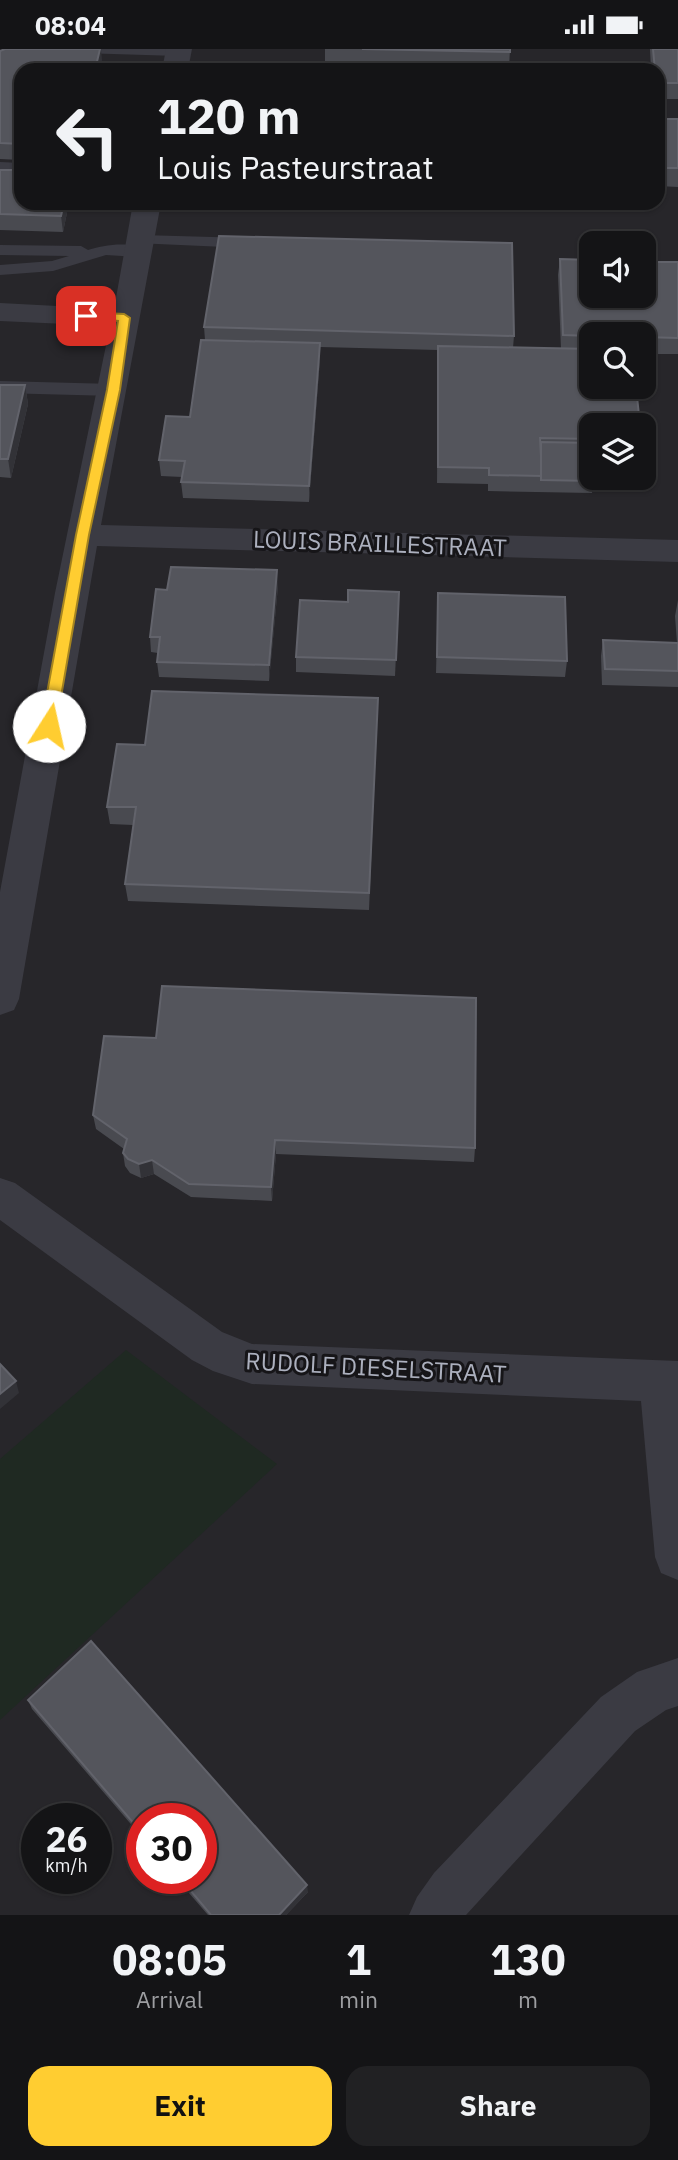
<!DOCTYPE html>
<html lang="en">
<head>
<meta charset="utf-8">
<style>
	body { margin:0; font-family:"IBM Plex Sans",sans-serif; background:#212123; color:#f1f3f6; height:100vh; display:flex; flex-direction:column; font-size:26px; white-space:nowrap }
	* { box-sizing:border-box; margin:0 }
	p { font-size:23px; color:#9d9ea1 }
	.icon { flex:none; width:38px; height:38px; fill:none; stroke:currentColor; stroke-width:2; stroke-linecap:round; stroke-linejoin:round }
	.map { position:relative; height:1866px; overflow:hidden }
	.details { display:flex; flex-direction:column; background:#141416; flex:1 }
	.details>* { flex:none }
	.guide { position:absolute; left:14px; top:14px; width:651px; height:147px; border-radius:21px; box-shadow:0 2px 5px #0004,0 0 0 2px #333335; background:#141416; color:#f1f3f6; overflow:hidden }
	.fabs { position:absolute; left:579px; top:182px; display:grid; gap:14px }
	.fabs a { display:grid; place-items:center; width:77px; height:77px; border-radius:14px; background:#141416; box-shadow:0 2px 5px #0004,0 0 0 2px #333335; font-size:35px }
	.speed { position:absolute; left:21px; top:1754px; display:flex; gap:14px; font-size:35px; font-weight:700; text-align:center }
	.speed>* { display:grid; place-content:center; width:91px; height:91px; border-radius:50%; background:#141416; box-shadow:0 2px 5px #0004,0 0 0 2px #333335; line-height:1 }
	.speed small { font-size:18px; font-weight:400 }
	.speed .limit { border:10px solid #d22; background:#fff; color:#111 }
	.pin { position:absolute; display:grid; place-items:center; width:60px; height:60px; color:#fff; margin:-30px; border-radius:14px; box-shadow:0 4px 10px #0006 }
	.me { position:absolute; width:77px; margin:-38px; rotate:10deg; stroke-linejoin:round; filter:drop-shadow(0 0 5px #0008) }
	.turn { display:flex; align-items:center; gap:24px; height:147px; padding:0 28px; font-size:32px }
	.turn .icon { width:91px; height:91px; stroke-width:2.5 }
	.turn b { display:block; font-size:49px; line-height:60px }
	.eta { display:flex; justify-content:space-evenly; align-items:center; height:119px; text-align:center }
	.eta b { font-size:42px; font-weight:700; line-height:49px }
	.button { display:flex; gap:14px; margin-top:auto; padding:14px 28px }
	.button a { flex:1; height:80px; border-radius:21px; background:#ffcd31; color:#111; font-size:28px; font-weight:700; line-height:80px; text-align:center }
	.button a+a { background:#212123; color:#f1f3f6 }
	.status { display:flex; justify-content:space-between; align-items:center; height:49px; padding:0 35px; background:#141416; direction:ltr }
	.status svg { height:19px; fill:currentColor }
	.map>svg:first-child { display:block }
	.built { fill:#27262a; fill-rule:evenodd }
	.green { fill:#1f2922 }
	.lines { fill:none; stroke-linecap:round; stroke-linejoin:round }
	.lane { fill:#3b3b43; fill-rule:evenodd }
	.street { fill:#3b3b43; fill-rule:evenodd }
	.wall { fill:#494a50 }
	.shaded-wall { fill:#323237 }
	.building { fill:#54555c; stroke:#62636b; stroke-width:2 }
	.route { fill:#ffcd31; stroke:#a68520; stroke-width:2 }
	.labels { text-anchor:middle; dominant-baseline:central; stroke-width:6; stroke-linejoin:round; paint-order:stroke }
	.street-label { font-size:24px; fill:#acb0be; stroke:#161518 }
</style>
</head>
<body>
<div class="status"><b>08:04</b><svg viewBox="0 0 49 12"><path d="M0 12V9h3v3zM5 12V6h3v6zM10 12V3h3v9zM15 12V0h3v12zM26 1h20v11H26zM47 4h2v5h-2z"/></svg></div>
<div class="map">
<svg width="678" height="1866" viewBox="0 0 678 1866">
	<rect width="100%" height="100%" fill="#1b1a1d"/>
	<path class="built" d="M0,0H678V1866H0ZM21,21H658V154H21ZM592,194H644V247H592ZM592,285H644V338H592ZM592,376H644V429H592ZM37,1769H96V1829H37ZM142,1769H201V1829H142Z"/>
	<path class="green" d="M126,1301L277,1415L0,1671V1410Z"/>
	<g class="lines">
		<g class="lane">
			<path d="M73,0H183L185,3L178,7L80,4Z"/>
			<path d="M0,113L21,114V124L0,123Z"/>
			<path d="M141,186L248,189L256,194L248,199L135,194L133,191L135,188Z"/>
			<path d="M0,196L81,197L88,201C104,196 134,191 146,203L138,208L106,206L53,222L0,226V216L52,212L69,207L0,206Z"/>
			<path d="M0,332L114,335L123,341L114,347L0,344Z"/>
		</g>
		<g class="street">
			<path d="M166,0H192L188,21H162Z"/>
			<path d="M133,154H161L101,476L678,491V513L97,497L19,950L14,961L0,966V843L55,544L110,277L0,272V254L114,260Z"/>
			<path d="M0,1129L15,1134L222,1283L252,1295L678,1312V1531L661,1524L655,1508L641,1352L252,1335L213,1322L192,1311L0,1171Z"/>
			<path d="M678,1609V1657L666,1661L635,1682L466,1866H409L417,1848L434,1824L601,1648L637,1623Z"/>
		</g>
	</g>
	<g class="wall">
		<path d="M325,0H510L509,19L325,15Z"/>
		<path d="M650,0H678V50H662L664,70H678V138L658,137V21H651Z"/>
		<path d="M0,2L102,11L21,21V111L0,110Z"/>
		<path d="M0,121L21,154H69L63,183L0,181Z"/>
		<path d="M560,210L678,213V305H644V285H592V429H643L642,438L593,437L592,444L488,442V435L437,434L438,301L320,298V310L309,453L183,449L181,433L182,428L161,427L159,411L190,368L205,291L204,278L514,287L513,299L561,300L558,226Z"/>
		<path d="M0,336H25L28,355L11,429L0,428Z"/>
		<path d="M278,537L269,632L159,628L157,613L158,604L151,603L150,588L167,541Z"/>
		<path d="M399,543L395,627L296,623V608L348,553Z"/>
		<path d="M438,544L567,612L565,628L436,624Z"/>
		<path d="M678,551V638L602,636L601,607L603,591L677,594L675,567Z"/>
		<path d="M378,649L369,861L128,852L125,835L133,776L110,775L107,758L145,696Z"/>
		<path d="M93,1066L475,1099L474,1113L276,1105L272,1152L191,1148L154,1125L141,1129L130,1124L125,1117L123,1104L124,1100L96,1080Z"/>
		<path d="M28,1651L308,1843L286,1866H208L176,1829H201L142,1769V1788L32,1660Z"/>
	</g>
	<g class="shaded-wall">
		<path d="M100,0H101L102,11L100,21H95Z"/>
		<path d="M64,154H69L63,183L61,167Z"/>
		<path d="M320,294V310L309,453V437Z"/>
		<path d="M25,336L28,355L11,429L8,410Z"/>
		<path d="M277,521L278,537L269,632V616Z"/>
		<path d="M275,1091L276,1105L272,1152L271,1138Z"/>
		<path d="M152,1111L154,1125L141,1129L139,1115Z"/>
		<path d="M16,1332L19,1344L0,1360V1345Z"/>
		<path d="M307,1836L308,1843L286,1866H279Z"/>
	</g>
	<g class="building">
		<path d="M5,0H100L95,21H21V95L0,94V2Z"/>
		<path d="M362,0H510V3Z"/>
		<path d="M653,0H678V34H658V21H655Z"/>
		<path d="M658,44H662L664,70H678V119H658Z"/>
		<path d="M0,121H21V154H64L61,167L0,165Z"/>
		<path d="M219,187L512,194L514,287L204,278Z"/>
		<path d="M560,210L592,211V247H644V213H678V289L644,288V285H592V287L563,286Z"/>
		<path d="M201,291L320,294L309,437L181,433L185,412L159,411L166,367L190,368Z"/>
		<path d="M438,297L592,300V338H636L640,376H592V390L540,389L542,427L489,426V419L438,418Z"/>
		<path d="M0,336H25L8,410H0Z"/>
		<path d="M541,393L592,394V429H593V432L541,431Z"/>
		<path d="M171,518L277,521L269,616L157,613L160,588H150L156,540L167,541Z"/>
		<path d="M348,541L399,543L396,611L296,608L300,551L348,553Z"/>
		<path d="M438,544L565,548L567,612L437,608Z"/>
		<path d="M603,591L678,594V622L605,620Z"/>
		<path d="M152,642L378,649L369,844L125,835L136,758H107L117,695L145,696Z"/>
		<path d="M162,937L476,949L475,1099L275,1091L271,1138L189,1135L152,1111L139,1115L128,1110L123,1104L127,1090L93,1066L104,987L156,989Z"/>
		<path d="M0,1315L16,1332L0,1345Z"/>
		<path d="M91,1592L307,1836L279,1866H211L180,1829H201V1769H142V1784L28,1651Z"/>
	</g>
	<path class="route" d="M86,263L124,265L130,269L120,341L89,486L56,677L49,682L41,677L76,486L107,341L118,272L82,269L80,267Z"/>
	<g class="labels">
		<g class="street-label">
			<text transform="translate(380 494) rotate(2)">LOUIS BRAILLESTRAAT</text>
			<text transform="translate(376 1318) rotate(3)">RUDOLF DIESELSTRAAT</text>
		</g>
	</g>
</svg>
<div class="fabs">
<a><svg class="icon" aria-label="sound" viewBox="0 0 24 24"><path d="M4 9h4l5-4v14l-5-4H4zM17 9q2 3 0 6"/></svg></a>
<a><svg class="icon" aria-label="search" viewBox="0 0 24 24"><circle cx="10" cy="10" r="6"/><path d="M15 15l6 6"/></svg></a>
<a><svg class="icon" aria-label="layers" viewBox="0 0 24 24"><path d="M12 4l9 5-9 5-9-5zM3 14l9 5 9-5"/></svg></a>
</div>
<div class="speed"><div>26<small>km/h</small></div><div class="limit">30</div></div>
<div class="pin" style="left:86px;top:267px;background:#d93025"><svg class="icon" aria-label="arrive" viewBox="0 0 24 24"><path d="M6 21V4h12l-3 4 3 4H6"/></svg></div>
<svg class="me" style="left:49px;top:677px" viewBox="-20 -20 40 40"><circle r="19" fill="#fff"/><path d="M0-13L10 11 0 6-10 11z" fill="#ffcd31"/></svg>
<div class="guide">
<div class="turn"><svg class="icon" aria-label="left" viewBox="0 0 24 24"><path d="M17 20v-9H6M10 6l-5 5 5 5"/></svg><div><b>120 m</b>Louis Pasteurstraat</div></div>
</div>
</div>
<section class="details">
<div class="eta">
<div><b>08:05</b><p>Arrival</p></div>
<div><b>1</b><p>min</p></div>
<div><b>130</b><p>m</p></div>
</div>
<div class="button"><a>Exit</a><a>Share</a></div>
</section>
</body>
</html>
